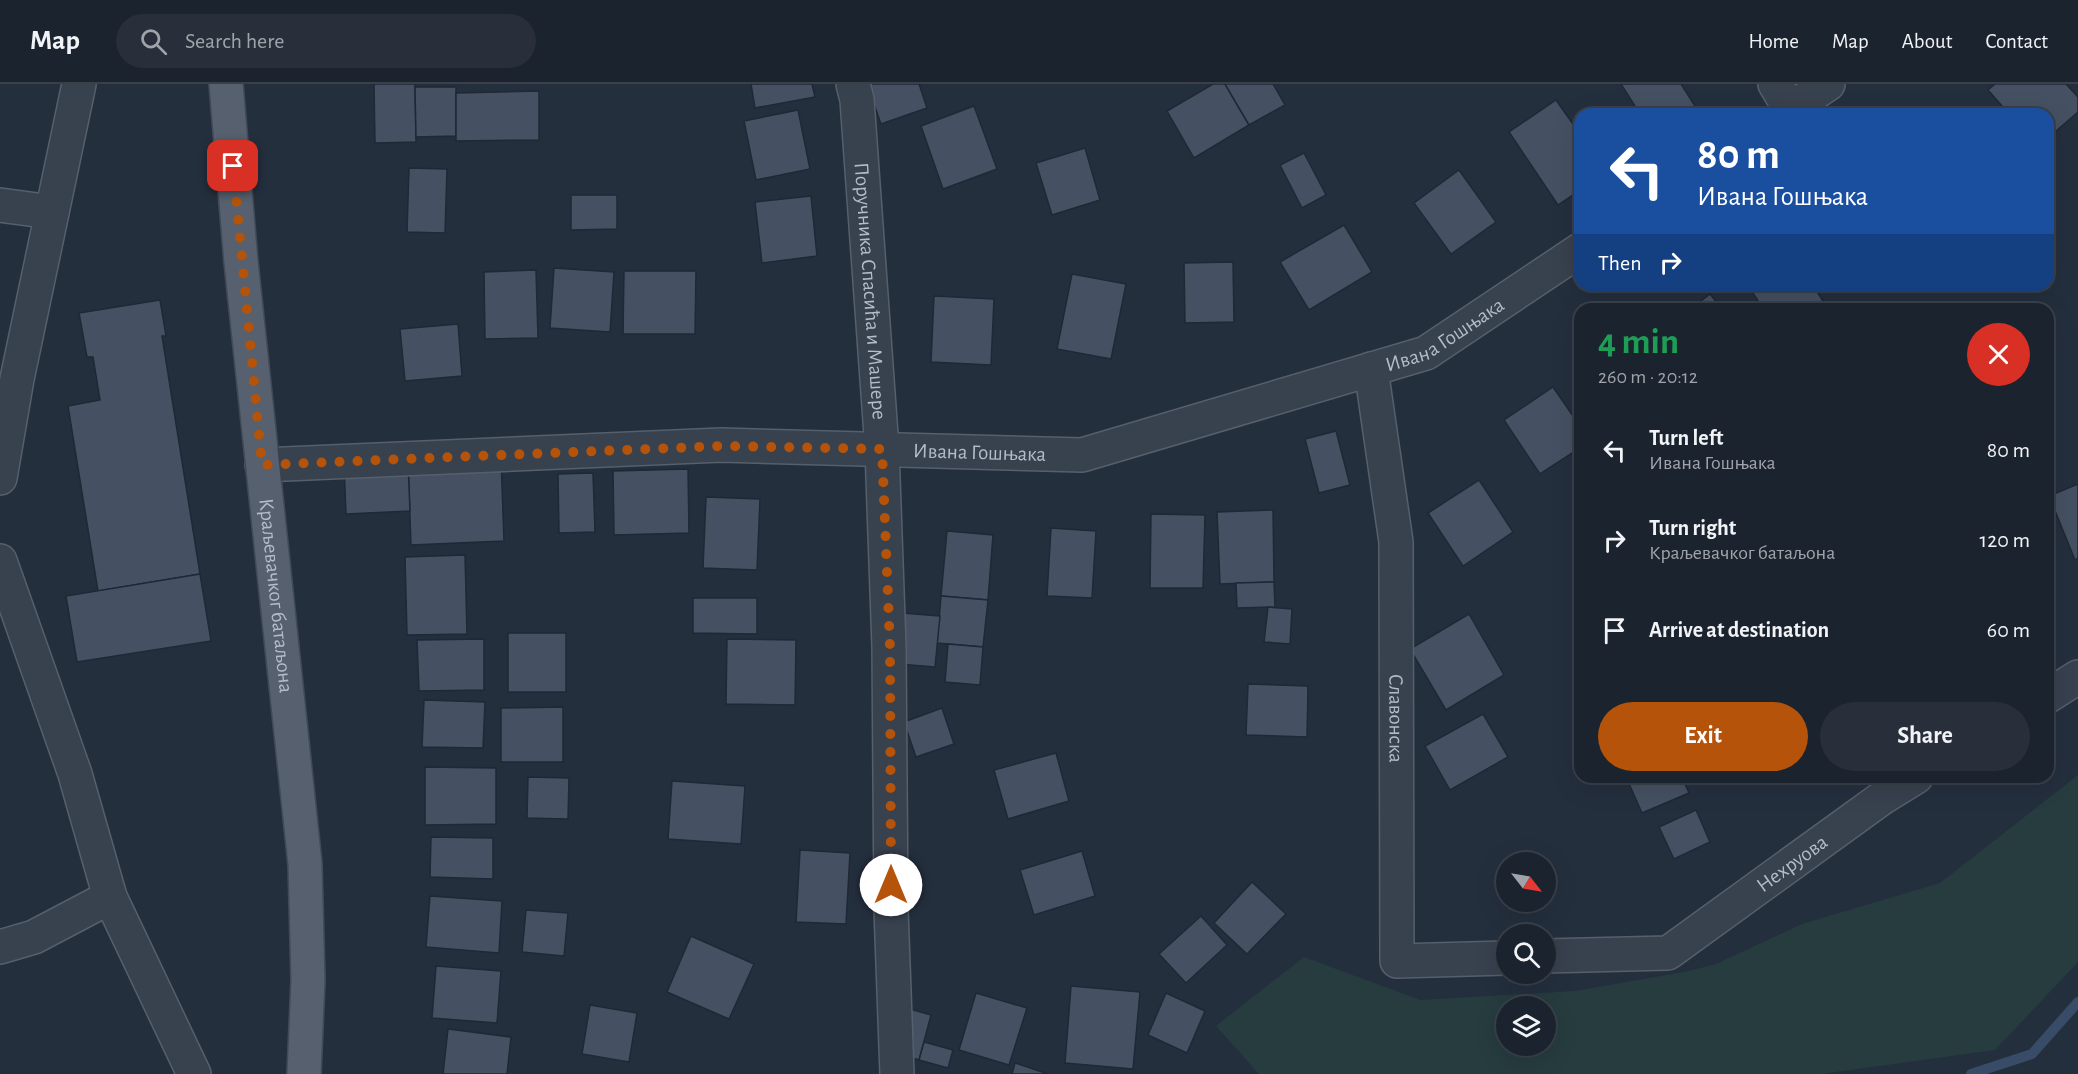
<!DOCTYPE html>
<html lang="en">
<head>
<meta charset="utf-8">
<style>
	body { margin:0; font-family:"Alegreya Sans",sans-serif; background:#282f3a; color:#f1f3f6; height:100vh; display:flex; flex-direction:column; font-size:22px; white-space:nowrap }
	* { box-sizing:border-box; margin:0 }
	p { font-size:20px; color:#a0a4aa }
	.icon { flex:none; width:33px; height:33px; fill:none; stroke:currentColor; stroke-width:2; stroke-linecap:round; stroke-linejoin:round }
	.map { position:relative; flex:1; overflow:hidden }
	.details { position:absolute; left:1574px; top:219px; width:480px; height:480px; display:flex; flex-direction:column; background:#1b232e; border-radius:18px; box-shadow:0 6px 24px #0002,0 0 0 2px #39404a }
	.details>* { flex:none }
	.guide { position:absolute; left:1574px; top:24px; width:480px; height:183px; border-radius:18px; box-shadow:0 6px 24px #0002,0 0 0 2px #39404a; background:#1a4fa0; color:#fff; overflow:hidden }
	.needle { width:39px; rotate:121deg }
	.tools { position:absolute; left:1496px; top:768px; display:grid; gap:12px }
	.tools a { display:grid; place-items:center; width:60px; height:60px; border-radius:50%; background:#1b232e; box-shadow:0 6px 24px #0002,0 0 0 2px #39404a; font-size:30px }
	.pin { position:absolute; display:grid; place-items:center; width:51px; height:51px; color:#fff; margin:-26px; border-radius:12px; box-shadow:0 3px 9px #0006 }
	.me { position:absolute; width:66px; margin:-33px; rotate:0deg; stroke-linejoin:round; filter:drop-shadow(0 0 4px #0008) }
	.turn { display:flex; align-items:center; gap:21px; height:126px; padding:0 24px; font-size:27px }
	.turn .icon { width:78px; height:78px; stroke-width:2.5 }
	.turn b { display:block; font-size:42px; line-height:51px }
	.then { display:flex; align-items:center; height:57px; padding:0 24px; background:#0003; gap:12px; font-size:22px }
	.round { display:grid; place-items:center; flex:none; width:63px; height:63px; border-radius:32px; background:#282f3a }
	.overview { display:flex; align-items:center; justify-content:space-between; height:102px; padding:0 24px }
	h1 { font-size:36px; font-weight:700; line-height:45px; color:#1e9e55 }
	.primary-button { display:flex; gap:12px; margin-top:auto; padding:12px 24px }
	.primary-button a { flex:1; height:69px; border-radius:36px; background:#b45309; color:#fff; font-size:24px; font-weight:700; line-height:69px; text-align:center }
	.primary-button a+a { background:#282f3a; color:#f1f3f6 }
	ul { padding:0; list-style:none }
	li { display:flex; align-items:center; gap:18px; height:90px; padding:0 24px }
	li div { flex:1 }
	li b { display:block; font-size:22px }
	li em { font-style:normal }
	header { display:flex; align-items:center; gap:36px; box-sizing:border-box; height:84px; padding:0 30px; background:#1b232e; border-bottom:2px solid #39404a }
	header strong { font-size:28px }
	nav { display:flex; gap:33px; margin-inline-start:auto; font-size:21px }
	.search { width:420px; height:54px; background:#282f3a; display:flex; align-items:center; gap:15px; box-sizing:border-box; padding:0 21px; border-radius:33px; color:#a0a4aa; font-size:22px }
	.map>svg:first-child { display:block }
	.green { fill:#263c3f; fill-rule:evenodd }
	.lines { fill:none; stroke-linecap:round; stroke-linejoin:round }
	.stream { stroke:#394c67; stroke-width:10 }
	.building { fill:#455162; stroke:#1f2835; stroke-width:1.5 }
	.minor-casing { stroke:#565f6c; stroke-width:36 }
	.major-casing { stroke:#414a57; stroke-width:36 }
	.minor { stroke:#38414e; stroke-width:33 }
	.major { stroke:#56606e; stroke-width:33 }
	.route { stroke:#b45309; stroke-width:10; stroke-dasharray:0 18 }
	.labels { text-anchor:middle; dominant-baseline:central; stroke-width:6; stroke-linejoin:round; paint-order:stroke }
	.street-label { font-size:21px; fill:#b4bcc9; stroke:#1d2633 }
</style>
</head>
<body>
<header>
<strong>Map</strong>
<div class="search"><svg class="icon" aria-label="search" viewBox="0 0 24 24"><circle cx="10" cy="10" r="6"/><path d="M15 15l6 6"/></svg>Search here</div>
<nav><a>Home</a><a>Map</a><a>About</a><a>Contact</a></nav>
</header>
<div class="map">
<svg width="2078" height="990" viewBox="0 0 2078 990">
	<rect width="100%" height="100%" fill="#242f3e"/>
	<path class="green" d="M2078,691V878L1995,966L1821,990H1259L1216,942L1304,873L1420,916L1575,907L1689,887L1716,880L1802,840L1940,799ZM1506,922H1545V962H1506Z"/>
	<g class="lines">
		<path class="stream" d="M1971,990L2032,970L2078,918"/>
	</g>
	<g class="building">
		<path d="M374,0H415L416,58L375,59Z"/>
		<path d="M751,0H812L815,13L755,24Z"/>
		<path d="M867,0H919L927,24L881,40Z"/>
		<path d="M1213,0H1225L1249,41L1194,74L1167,27Z"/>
		<path d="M1225,0H1273L1285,21L1249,41Z"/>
		<path d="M1621,0H1681L1695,22L1682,30H1640Z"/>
		<path d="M1995,0H2066L2078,13V28L2048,54V30H2009L1988,6Z"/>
		<path d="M415,3H456V52L416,53Z"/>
		<path d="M539,7V56L456,57V9Z"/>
		<path d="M1556,16L1580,50V106L1558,121L1509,48Z"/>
		<path d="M974,22L997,85L943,105L921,42Z"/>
		<path d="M798,26L810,85L756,96L744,37Z"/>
		<path d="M1085,64L1100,116L1052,131L1036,79Z"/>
		<path d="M1304,69L1326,111L1302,124L1280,81Z"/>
		<path d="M409,84L447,85L445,149L407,148Z"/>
		<path d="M1459,86L1496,138L1451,170L1414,119Z"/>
		<path d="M571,111H617V145L571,146Z"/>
		<path d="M811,112L817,172L762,179L755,118Z"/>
		<path d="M1344,141L1372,188L1309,226L1280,178Z"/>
		<path d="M1233,178L1234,238L1185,239L1184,179Z"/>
		<path d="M554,184L614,188L610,248L550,244Z"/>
		<path d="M536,186L538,254L485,255L484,188Z"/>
		<path d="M624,187H696L695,250H623Z"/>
		<path d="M1072,190L1126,200L1111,275L1057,265Z"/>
		<path d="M1748,201H1813L1828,225H1763Z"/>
		<path d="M1710,210L1722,225H1691Z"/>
		<path d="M934,212L994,215L991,281L931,278Z"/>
		<path d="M160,216L166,252H162L200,490L98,507L68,322L100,316L93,273H87L79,229Z"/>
		<path d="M458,240L462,292L405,297L400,245Z"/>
		<path d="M1553,303L1580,342V364L1540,390L1504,336Z"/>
		<path d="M1336,347L1350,401L1319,409L1305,355Z"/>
		<path d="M501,374L504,457L411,461L408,378Z"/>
		<path d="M408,378L410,427L346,430L344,381Z"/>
		<path d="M688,385L689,449L614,451L613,387Z"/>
		<path d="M593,389L595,448L559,449L558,390Z"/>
		<path d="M1479,396L1513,448L1463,482L1428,429Z"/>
		<path d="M2078,400V474L2075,476L2049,412Z"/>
		<path d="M706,413L760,415L757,486L703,484Z"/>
		<path d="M1273,426L1274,498L1220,500L1217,428Z"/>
		<path d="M1151,430L1205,431L1203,504H1150Z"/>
		<path d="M1051,444L1096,447L1092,514L1047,512Z"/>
		<path d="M947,447L993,451L988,516L941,512Z"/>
		<path d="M465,471L467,550L407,551L405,473Z"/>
		<path d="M200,490L211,557L77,578L66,512Z"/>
		<path d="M1274,498L1275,523L1237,524L1236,499Z"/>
		<path d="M941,512L988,516L983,563L937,559Z"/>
		<path d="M693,514H757V550L693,549Z"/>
		<path d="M1268,523L1292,525L1290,560L1264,558Z"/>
		<path d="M902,529L940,532L935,583L898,580Z"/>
		<path d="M1469,530L1504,591L1446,626L1410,565Z"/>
		<rect x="508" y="549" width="58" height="59"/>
		<path d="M484,555V606L419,607L417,556Z"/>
		<path d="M727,555L796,556L795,621L726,620Z"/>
		<path d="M948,560L983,563L980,601L945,598Z"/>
		<path d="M1248,600L1308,602L1307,653L1246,651Z"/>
		<path d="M424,616L485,618L483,664L422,663Z"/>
		<path d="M563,623V678H501V624Z"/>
		<path d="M942,624L954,660L916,673L904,638Z"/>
		<path d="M1483,630L1508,673L1450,706L1425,662Z"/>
		<path d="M1056,669L1069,717L1008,735L994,686Z"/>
		<path d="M425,683L496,684V740L425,741Z"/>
		<path d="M528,693L569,694L568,735L527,734Z"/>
		<path d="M1626,693H1682L1689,709L1642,729Z"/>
		<path d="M672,697L745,702L741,760L668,755Z"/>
		<path d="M1696,726L1710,758L1674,775L1659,743Z"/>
		<path d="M431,753L493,754V795L430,793Z"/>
		<path d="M800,766L850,769L846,840L796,838Z"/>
		<path d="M1082,767L1095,812L1034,831L1020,786Z"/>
		<path d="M1252,798L1286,830L1247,870L1214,839Z"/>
		<path d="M430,812L502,817L499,869L426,863Z"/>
		<path d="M526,826L568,829L564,872L522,868Z"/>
		<path d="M1201,832L1227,861L1186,899L1159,870Z"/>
		<path d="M691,852L754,880L729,935L667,908Z"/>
		<path d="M436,882L501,887L497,939L432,934Z"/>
		<path d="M1071,902L1140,908L1133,985L1065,979Z"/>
		<path d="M976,909L1027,924L1009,981L959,966Z"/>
		<path d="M1166,909L1205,927L1187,969L1148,951Z"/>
		<path d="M590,921L637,929L629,978L582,970Z"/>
		<path d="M910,925L931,931L919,976L898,970Z"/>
		<path d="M448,945L511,953L507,990H443Z"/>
		<path d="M924,958L953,966L948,984L919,976Z"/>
		<path d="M1015,979L1048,990H1012Z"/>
	</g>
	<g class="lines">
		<defs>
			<g id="minor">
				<path id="s1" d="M853,0L857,16L882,365L889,563L891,825L897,990"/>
				<path d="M1775,0L1790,25"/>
				<path d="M1783,30L1828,0"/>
				<path d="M0,121L52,128"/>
				<path id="s2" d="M1371,285L1396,458L1397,877L1506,874"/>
				<path id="s3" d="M262,381L721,361L1082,371L1426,269L1580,166"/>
				<path d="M0,394L17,295L79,0"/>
				<path d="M0,477L75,690L110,813L194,990"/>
				<path d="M2048,612L2078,593"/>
				<path d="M0,863L34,853L110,813"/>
				<path id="s4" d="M1545,872L1668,869L1882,714L1916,693"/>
			</g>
			<g id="major">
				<path id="s5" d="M226,0L241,178L305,780L308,896L304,990"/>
			</g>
		</defs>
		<use href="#minor" class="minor-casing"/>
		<use href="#major" class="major-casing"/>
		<use href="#minor" class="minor"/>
		<use href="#major" class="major"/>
	</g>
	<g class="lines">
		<path class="route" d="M233,82L262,381L721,362L882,365L890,563L891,801"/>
	</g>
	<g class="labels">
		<g class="street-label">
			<text stroke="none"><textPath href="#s1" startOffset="208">Поручника Спасића и Машере</textPath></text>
			<text stroke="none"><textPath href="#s3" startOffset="1204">Ивана Гошњака</textPath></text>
			<text stroke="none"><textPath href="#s3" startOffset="718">Ивана Гошњака</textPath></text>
			<text stroke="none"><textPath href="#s5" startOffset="514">Краљевачког батаљона</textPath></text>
			<text stroke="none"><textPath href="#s2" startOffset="351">Славонска</textPath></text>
			<text stroke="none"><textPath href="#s4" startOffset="276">Нехруова</textPath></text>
		</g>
	</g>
</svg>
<div class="tools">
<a><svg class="needle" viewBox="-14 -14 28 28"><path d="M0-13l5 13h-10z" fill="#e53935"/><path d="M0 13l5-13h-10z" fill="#a0a4aa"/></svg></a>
<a><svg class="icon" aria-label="search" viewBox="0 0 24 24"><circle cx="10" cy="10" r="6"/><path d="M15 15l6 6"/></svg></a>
<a><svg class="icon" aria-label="layers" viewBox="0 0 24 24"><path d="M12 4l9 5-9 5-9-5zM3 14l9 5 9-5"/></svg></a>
</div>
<div class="pin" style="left:233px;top:82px;background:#d93025"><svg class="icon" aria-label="arrive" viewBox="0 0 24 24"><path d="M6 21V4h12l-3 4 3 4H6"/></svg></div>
<svg class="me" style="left:891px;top:801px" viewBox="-20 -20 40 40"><circle r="19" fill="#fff"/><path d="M0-13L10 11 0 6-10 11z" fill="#b45309"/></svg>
<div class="guide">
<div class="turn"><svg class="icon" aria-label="left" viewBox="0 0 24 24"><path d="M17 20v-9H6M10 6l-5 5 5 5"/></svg><div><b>80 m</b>Ивана Гошњака</div></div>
<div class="then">Then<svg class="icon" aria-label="right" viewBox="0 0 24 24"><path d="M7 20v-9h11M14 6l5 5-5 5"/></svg></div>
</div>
<section class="details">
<div class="overview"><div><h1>4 min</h1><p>260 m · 20:12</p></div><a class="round" style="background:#d93025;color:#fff"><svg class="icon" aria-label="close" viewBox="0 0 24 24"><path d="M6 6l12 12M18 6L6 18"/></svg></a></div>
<ul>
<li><svg class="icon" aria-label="left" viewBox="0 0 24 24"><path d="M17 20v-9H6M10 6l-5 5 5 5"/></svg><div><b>Turn left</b><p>Ивана Гошњака</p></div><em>80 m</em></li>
<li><svg class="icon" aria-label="right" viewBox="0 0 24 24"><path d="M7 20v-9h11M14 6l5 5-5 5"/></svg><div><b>Turn right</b><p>Краљевачког батаљона</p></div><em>120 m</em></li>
<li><svg class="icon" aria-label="arrive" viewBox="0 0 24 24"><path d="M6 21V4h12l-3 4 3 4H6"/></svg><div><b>Arrive at destination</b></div><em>60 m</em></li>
</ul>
<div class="primary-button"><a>Exit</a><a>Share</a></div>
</section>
</div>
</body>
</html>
